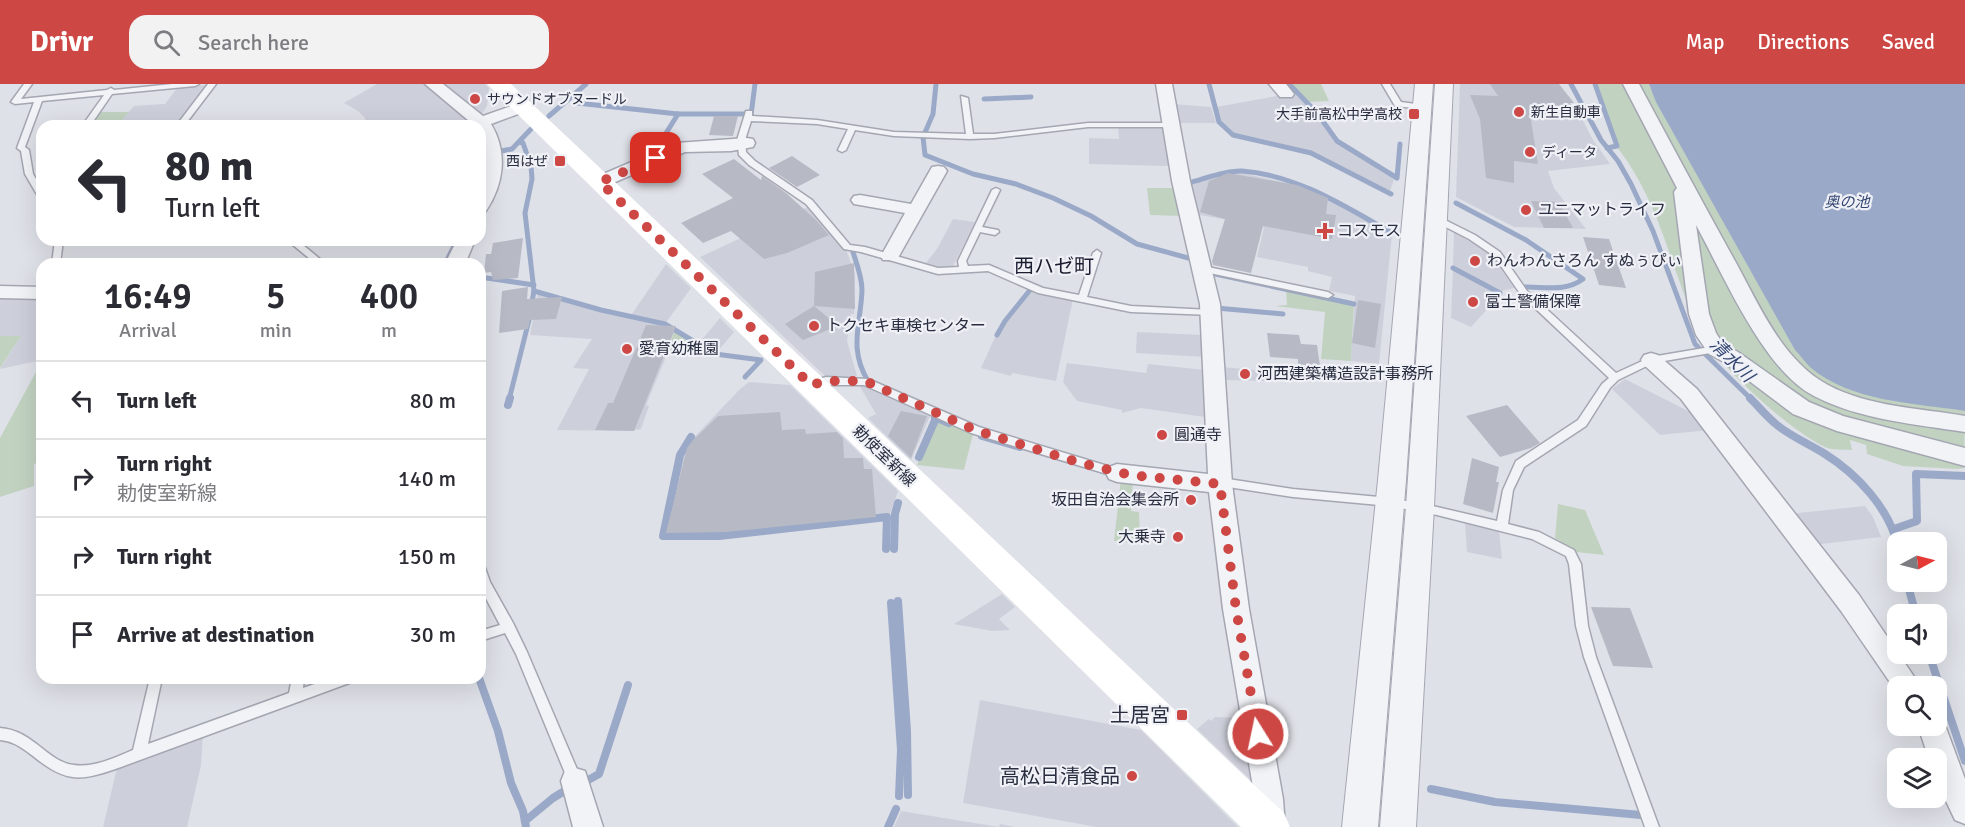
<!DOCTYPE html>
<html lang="en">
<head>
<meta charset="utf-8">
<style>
	body { margin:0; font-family:Signika,"Noto Sans JP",sans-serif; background:#f2f2f3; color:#2b2b33; height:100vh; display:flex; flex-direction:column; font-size:22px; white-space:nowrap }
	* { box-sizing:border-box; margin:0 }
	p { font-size:20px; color:#7c7c81 }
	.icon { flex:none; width:33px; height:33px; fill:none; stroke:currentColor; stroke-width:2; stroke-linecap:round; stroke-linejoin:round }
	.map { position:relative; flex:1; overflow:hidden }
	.panel { position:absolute; left:36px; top:174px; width:450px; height:426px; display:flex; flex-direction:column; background:#fff; border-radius:18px; box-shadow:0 6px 24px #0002 }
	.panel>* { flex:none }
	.top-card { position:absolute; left:36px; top:36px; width:450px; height:126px; border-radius:18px; box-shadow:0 6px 24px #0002; background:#fff; color:#2b2b33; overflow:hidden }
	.needle { width:39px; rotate:83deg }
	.tools { position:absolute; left:1887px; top:448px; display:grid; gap:12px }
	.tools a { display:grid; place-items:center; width:60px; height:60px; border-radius:12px; background:#fff; box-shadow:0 6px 24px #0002; font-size:30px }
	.pin { position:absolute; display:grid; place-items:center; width:51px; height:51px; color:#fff; margin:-26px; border-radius:12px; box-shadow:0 3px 9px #0006 }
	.me { position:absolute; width:66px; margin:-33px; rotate:350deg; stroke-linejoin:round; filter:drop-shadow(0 0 4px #0008) }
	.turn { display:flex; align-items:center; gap:21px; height:126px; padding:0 30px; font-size:27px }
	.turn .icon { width:78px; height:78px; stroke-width:2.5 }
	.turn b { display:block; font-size:42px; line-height:51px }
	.eta { display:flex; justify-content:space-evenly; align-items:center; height:102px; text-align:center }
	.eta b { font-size:36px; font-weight:600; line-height:42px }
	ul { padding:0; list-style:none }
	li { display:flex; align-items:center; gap:18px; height:78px; padding:0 30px; border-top:2px solid #e1e1e2 }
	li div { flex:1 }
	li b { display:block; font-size:22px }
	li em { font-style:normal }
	header { display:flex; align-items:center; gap:36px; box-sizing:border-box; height:84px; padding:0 30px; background:#cd4745; color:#fff }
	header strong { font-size:28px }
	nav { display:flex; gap:33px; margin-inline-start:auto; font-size:21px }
	.search { width:420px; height:54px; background:#f2f2f3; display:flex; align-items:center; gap:15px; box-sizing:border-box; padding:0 21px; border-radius:18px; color:#7c7c81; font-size:22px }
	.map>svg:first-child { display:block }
	.built { fill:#cdd0da }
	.green { fill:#c2d2c1 }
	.water { fill:#9ba9c8 }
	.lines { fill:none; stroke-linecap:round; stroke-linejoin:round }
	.stream-far1 { stroke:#9ba9c8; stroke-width:5 }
	.stream { stroke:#9ba9c8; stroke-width:8 }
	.building { fill:#b7bac5 }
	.service-casing { stroke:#a4a7b2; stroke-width:3 }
	.minor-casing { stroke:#a4a7b2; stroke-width:3 }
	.tertiary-casing { stroke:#a4a7b2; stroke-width:2 }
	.service { fill:#f2f3f7; fill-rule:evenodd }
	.minor { fill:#f2f3f7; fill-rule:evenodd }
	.tertiary { fill:#f2f3f7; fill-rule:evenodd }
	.secondary { fill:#fff; fill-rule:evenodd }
	.route { stroke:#cd4745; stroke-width:10; stroke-dasharray:0 18 }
	.poi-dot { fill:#cd4745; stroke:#eff1f6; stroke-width:2 }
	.labels { text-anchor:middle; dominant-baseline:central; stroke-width:4.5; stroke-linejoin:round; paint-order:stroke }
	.far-poi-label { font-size:14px; fill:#282d3f; stroke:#eff1f6; text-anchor:start }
	.far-water-label { font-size:15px; font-style:italic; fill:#334573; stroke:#eff1f6 }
	.poi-label { font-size:16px; fill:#282d3f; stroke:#eff1f6; text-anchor:start }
	.street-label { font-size:16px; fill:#282d3f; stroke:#eff1f6 }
	.water-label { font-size:18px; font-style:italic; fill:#334573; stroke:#eff1f6 }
	.quarter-label { font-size:20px; fill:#1b1e30; stroke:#eff1f6 }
	.near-poi-label { font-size:20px; fill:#282d3f; stroke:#eff1f6; text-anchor:end }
</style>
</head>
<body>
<header>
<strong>Drivr</strong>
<div class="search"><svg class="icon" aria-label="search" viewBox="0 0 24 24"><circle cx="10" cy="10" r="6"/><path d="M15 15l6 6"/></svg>Search here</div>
<nav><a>Map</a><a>Directions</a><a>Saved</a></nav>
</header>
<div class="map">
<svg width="1965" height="743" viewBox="0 0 1965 743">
	<rect width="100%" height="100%" fill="#dfe1e8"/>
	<g class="built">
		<path d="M377,0H426L476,42H368L365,34L358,27L344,19Z"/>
		<path d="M442,0H485L489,4L487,22L481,31Z"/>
		<path d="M1460,0H1515L1527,19L1575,21L1593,56L1610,80L1548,87L1554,104L1586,145L1514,143L1456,113Z"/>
		<path d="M207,1L176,42H117L134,22L165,20L178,3Z"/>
		<path d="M1294,9L1315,30L1334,57L1392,94L1394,96L1390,107L1311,68L1238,52L1220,38L1216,23Z"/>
		<path d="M1174,20L1211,23L1216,39H1177Z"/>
		<path d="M1118,43H1163L1169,82L1089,80V54L1119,55Z"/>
		<path d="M1236,88L1298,101L1325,112L1392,150L1379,280L1351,277L1355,212L1329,207L1332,193L1308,187V183L1257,173L1264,143L1195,130L1188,99Z"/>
		<path d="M810,122L846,165L855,190L854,230H851L847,257L857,292L828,295L700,173Z"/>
		<path d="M953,135L975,138L953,182L940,183L926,179L937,165Z"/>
		<path d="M1454,148L1492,171L1514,204L1501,207L1453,182Z"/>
		<path d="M666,180L691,204L665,240L674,247L664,278L646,321L649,322L641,345L629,347L557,346L589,285L573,284L592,255L530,251L538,208L608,228L620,231L632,230Z"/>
		<path d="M1453,184L1500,211L1471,243L1451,234Z"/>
		<path d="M1031,207L1073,215L1056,297L1012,289L1011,292L981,284L996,251H999L1006,237Z"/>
		<path d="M0,213L42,215V276L0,285L21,252H0Z"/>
		<path d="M720,234L734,248L717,268L700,258Z"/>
		<path d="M1137,248L1204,251L1205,273L1136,269Z"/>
		<path d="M1067,279L1146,289L1148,280L1205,286V333L1141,324L1122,329V326L1077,317L1063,298Z"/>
		<path d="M1222,283L1266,287L1268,297L1221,296Z"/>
		<path d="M1625,295L1700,333L1709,346L1660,351L1612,305Z"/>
		<path d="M749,298L790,301L898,407L889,433L720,451H664L673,403L684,364L740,305Z"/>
		<path d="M859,301L871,303L930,332L911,376L868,334L876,330Z"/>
		<path d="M1865,422L1873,433L1881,453L1813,461L1789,430Z"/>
		<path d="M1465,439L1499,447L1502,475L1467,468Z"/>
		<path d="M1002,510L1015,523L999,535L1010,546L992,547L954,540Z"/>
		<path d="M980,616L1141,646L1238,743H1097L963,719Z"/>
		<path d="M1215,633L1241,634L1256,701L1197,645L1209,635L1211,637Z"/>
		<path d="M203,651L201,681L187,743H103L117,684Z"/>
		<path d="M901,727L999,743L1000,740L1015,743H894Z"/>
	</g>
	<g class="green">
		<path d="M1290,0H1321L1329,17L1307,18Z"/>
		<path d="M1596,0H1649L1657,18L1811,283C1858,314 1911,318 1965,327L1964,384L1958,385L1903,382L1867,370L1866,361L1850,356L1852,366C1844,365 1833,367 1825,363C1790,347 1712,277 1697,242C1669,180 1661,120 1617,63L1618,62Z"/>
		<path d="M98,28H129L117,42H88Z"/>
		<path d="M1147,104H1174L1181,132L1150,131Z"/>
		<path d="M1286,206L1354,220L1351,277L1321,275L1325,228L1275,222L1287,221Z"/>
		<path d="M674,247L714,270L723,273L668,268Z"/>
		<path d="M0,252H21L0,284Z"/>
		<path d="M42,277V377L34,380V402L0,413V354Z"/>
		<path d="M937,335L973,350L964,386L917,381Z"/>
		<path d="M1121,394L1133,396L1131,427L1139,428L1140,455L1133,459L1114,457Z"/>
		<path d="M1558,420L1585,426L1604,471L1576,468L1555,454Z"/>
	</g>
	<path class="water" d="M1649,0H1965V327C1915,319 1850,318 1810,283C1805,278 1800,271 1795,266L1656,18Z"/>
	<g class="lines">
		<g class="stream-far1">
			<path d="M936,0L933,30L923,53L925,71L973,90L1016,100L1053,114L1091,132L1137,160L1192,175"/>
			<path d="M1209,0L1219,38L1233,51L1311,69L1391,110"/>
			<path d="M1289,0L1317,29L1337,57L1397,94L1400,60"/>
			<path d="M1571,0L1601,56L1618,77L1631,100L1653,147L1695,260L1752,316"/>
			<path d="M1595,0L1617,62L1607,64"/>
			<path d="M984,15L1031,13"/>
			<path d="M577,19L678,30H745"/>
			<path d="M751,31L755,0"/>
			<path d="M549,32L586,0"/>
			<path d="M481,51L487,75"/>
			<path d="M519,58L523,59L531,82L532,95L525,129L534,207L531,223"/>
			<path d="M658,62L678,30"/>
			<path d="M501,67L512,65L531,45"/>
			<path d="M1188,99C1204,95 1226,86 1242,87C1297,91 1346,123 1392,149"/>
			<path d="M1456,119L1526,156L1583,195C1564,209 1544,202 1522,203"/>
			<path d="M852,165C856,178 862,192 862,206C861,240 848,264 868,297"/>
			<path d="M445,180L457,156"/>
			<path d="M1453,184L1500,209"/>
			<path d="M1206,188L1354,220"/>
			<path d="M480,193L534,201"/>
			<path d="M534,207L601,226L665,240L715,270L761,276L745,293"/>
			<path d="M1216,224L1283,230"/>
			<path d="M997,251L1005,237L1030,206"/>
			<path d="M509,316L529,236"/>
		</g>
		<g class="stream">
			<path d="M1750,314C1759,323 1767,333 1777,341C1790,352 1809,360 1825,370C1857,390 1890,425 1898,463"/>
			<path d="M508,321L510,314"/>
			<path d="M935,333L949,339"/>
			<path d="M982,352L1020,363"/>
			<path d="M691,353L680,371L663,452H719L887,433L886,465"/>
			<path d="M919,373L936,334"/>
			<path d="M1894,445L1917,437L1916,390L1965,392"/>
			<path d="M894,465L895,430L898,419"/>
			<path d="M1907,498L1916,531"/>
			<path d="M898,517L907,647L908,711"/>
			<path d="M891,519L901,666L899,712"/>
			<path d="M1929,570L1965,677"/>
			<path d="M479,594L498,647L511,699L523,727L526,743"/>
			<path d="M581,700L599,690L628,601"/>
			<path d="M1431,705L1495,718L1641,731"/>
			<path d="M525,737L553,714L571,703"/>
			<path d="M888,743L896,725"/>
		</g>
	</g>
	<g class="building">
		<path d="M1490,0H1559L1574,19H1570L1581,36H1531L1538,80L1514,77V99L1486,94L1480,35L1470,11L1498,12Z"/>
		<path d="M714,32H738L733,52L709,51Z"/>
		<path d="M792,72L820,91L797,103L769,84Z"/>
		<path d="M734,75L761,96L762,92L786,109L817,137L829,151L787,169L764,175L731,147L703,159L681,139L733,114L702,90Z"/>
		<path d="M1228,89L1297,101L1328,114L1326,130L1336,131L1332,155L1263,142L1251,189L1213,181L1212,177L1225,135L1200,128L1209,97Z"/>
		<path d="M1531,117L1559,118L1573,144H1544Z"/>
		<path d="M1583,153L1609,155L1626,204L1599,201Z"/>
		<path d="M523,154L518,194L493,196L491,188L484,189L486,170H491L493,159Z"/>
		<path d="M854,179L855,225L814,222L815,188Z"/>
		<path d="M528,203L527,215L562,213L556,235L530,236L528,245L499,249L502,207Z"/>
		<path d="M1358,216L1381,220L1375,264L1352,259Z"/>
		<path d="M814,222L838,242L803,256L785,240Z"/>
		<path d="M646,241L676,242L634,347L595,346L608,319H613Z"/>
		<path d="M1267,249L1299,251L1301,260L1317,261L1320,282L1298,281V275L1270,273Z"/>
		<path d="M1507,321L1540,359L1531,364L1500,373L1466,332Z"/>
		<path d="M901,327L927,332L911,374L888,352Z"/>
		<path d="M780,328L782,346L805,345L806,350L837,348L843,354L844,374H863L864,385H872L876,433L725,448L666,449L687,364L693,356L718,332Z"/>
		<path d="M1472,374L1499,383L1496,398H1499L1493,429L1463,420Z"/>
		<path d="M1591,523L1630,524L1653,584L1613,582Z"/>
	</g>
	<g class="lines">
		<defs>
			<g id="service">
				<path d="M24,0H32L21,15L107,6L111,4L114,6L172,0H199L195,2L112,10L90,42H82L104,11L42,17L25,63L29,66L33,90L42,105V114H39L25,90L21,67L17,64L34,18L15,20L11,18Z"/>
				<path d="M208,0H216L184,42H176Z"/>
				<path d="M1382,0H1390L1401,18L1423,21L1427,23L1423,25L1395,22Z"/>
				<path d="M961,12L968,14L973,50H994L1088,39H1171L1175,41L1171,43H1088L994,54L970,55L894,52L855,46L846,66L842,68L838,66L848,45L817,40L751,37L745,56L746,68L755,77L812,116L850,161L865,163L938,184L959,183L958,177L992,106L996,104L1000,106L982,143L998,146L999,148L995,151L980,148L966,177L968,182L989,181L1043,204L1079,211L1093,169L1097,166L1101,169L1087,213L1131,222L1211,226L1216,229L1214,231L1131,228L1038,209L988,187L938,190L861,168L844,165L806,120L749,81L739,71L737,56L746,27H752V32L817,36L894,48L966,50Z"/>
				<path d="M1437,132L1475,151L1500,168L1527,207L1616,289L1651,273L1716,262L1721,265L1716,268L1653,279L1618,296L1610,304L1586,342L1524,383L1513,406L1508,440L1539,448L1574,466L1581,480L1588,542L1596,573L1659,743H1645L1584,573L1576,542L1569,480L1566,472L1532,455L1437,431L1390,422L1293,413L1228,403H1216L1215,400L1216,397L1228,395L1293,405L1390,414L1437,423L1497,437L1503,406L1516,377L1578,336L1602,300L1609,294L1521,211L1494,172L1469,155L1434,137V133Z"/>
				<path d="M55,156H63L60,180H52Z"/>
				<path d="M287,156H297L326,180H316Z"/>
				<path d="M1203,182L1328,208L1333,211L1328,214L1200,187L1199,185Z"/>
				<path d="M826,293L868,295L979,343L1121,386L1122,389L1121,392L1117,393L971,349L864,301H826L814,304L809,300L810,298Z"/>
				<path d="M480,479L484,481L490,498L513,539L527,568L582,697L580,701L575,703L570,701L516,570L505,549L480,557V547L500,541L480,503Z"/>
				<path d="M150,594H162L148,660L289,609L292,594H304L303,604L332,594H354L352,598L121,683C82,697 67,700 33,672C22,664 14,657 0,656V644C33,646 47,678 74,681C94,684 116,673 133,666Z"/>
			</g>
			<g id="minor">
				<path d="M425,0H443L483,32L523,18L531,23L529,26L491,40C508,68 504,100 486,127L480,128V102L486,70L480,42H475Z"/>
				<path d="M1156,0H1172L1190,97L1220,220L1232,400L1249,525L1283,715L1285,743H1255V715L1223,525L1209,408L1117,398L1109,395L1106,389L1109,383L1117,380L1208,390L1200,220L1172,97Z"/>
				<path d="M1269,0H1286L1294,10L1292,13H1280Z"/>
				<path d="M1623,0H1639C1669,56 1699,112 1730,168C1756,213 1779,275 1828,301C1869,323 1920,324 1965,332V348C1915,340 1860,336 1814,312C1764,287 1723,190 1696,141L1709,230L1716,249L1723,260L1738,268L1809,318L1843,332L1965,364V382L1837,347L1793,330L1724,278L1709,270L1696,251L1689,230L1674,108L1677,104Z"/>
				<path d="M747,54L753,55L755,59L753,63L731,67L685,68L606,102H594L591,98L594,94L676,59Z"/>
				<path d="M938,82L944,83L947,87L899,172L897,176H883L881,172L905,129L854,120L851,116L854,112L860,111L911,120L932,83Z"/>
				<path d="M457,156H475L465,180H445Z"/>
				<path d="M0,202L42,203V215L0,214Z"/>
				<path d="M1651,269L1658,271L1697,305L1859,511L1921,603H1898V610L1841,527L1681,315L1644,281L1641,276L1644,271Z"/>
				<path d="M1936,631L1942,633L1965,695V740L1955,736L1936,696V675H1929L1918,642H1936Z"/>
				<path d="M575,684L585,687L603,743H573L561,697L565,687Z"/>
			</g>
			<g id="tertiary">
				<path d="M1415,0H1433L1406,396L1378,743H1342L1378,396Z"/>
				<path d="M1435,0H1453L1434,423L1416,743H1380L1406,423Z"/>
			</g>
		</defs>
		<use href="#service" class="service-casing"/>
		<use href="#minor" class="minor-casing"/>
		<use href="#tertiary" class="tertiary-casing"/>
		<use href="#service" class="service"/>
		<use href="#minor" class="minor"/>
		<use href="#tertiary" class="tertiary"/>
		<path class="secondary" d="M487,0H511L1284,729L1290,743H1241Z"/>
	</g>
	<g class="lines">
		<path class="route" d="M656,74L600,98L811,301L826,297H865L975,346L1077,378L1130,391L1220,400L1236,525L1258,650"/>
	</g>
	<g class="poi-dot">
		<circle cx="475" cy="15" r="6"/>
		<circle cx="1519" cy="28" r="6"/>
		<rect x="1408" y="24" width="12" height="12" rx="3"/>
		<circle cx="1530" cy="68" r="6"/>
		<rect x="554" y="71" width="12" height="12" rx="3"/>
		<circle cx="1526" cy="126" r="6"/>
		<path d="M1322 138h6v6h6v6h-6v6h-6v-6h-6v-6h6z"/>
		<circle cx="1475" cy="177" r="6"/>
		<circle cx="1473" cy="218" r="6"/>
		<circle cx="814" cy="242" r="6"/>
		<circle cx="627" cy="265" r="6"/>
		<circle cx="1245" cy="290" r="6"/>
		<circle cx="1162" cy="351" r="6"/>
		<circle cx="1191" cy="416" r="6"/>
		<circle cx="1178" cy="453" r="6"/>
		<rect x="1176" y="625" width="12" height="12" rx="3"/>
		<circle cx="1132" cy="692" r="6"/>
	</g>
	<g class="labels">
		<g class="far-poi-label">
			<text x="487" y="15">サウンドオブヌードル</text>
			<text x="1531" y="28">新生自動車</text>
			<text x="1402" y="30" text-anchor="end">大手前高松中学高校</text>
			<text x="1542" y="68">ディータ</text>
			<text x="548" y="77" text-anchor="end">西はぜ</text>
		</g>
		<g class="far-water-label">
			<text x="1847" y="118">奥の池</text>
		</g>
		<g class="poi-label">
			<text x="1538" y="126">ユニマットライフ</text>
			<text x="1337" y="147">コスモス</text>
			<text x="1487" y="177">わんわんさろん すぬぅぴぃ</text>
			<text x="1485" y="218">富士警備保障</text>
			<text x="826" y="242">トクセキ車検センター</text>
			<text x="639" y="265">愛育幼稚園</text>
			<text x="1257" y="290">河西建築構造設計事務所</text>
			<text x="1174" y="351">圓通寺</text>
			<text x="1179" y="416" text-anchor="end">坂田自治会集会所</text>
			<text x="1166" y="453" text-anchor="end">大乗寺</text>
		</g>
		<g class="street-label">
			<text transform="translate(884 372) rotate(44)">勅使室新線</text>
		</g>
		<g class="water-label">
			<text transform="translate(1732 276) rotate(45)">清水川</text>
		</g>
		<g class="quarter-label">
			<text x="1054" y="182">西ハゼ町</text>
		</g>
		<g class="near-poi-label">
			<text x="1170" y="631">土居宮</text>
			<text x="1120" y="692">高松日清食品</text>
		</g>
	</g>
</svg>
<div class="tools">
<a><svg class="needle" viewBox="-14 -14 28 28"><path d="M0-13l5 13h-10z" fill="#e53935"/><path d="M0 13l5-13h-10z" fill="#7c7c81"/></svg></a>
<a><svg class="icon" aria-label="sound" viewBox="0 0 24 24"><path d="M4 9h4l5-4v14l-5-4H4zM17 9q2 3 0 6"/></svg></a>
<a><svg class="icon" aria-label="search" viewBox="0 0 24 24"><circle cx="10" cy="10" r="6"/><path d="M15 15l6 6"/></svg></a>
<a><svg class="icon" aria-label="layers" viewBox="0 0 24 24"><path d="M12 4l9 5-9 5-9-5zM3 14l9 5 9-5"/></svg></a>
</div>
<div class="pin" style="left:656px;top:74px;background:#d93025"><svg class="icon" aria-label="arrive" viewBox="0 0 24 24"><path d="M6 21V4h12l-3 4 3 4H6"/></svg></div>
<svg class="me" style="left:1258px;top:650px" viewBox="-20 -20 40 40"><circle r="17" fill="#cd4745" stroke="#fff" stroke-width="3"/><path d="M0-11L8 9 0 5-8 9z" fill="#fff"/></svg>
<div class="top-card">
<div class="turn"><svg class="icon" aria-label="left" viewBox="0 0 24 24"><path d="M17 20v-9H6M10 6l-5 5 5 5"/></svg><div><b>80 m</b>Turn left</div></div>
</div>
<section class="panel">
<div class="eta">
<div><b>16:49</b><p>Arrival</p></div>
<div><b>5</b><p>min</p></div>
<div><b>400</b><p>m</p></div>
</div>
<ul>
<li><svg class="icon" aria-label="left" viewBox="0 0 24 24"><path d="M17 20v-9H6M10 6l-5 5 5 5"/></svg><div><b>Turn left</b></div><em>80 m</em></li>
<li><svg class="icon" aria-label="right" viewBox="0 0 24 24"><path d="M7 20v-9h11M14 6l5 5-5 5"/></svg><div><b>Turn right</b><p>勅使室新線</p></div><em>140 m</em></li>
<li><svg class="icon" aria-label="right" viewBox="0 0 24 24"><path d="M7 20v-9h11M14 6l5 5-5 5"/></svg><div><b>Turn right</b></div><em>150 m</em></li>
<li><svg class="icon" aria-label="arrive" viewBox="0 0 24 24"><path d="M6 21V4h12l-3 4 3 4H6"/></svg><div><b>Arrive at destination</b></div><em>30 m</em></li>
</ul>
</section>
</div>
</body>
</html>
